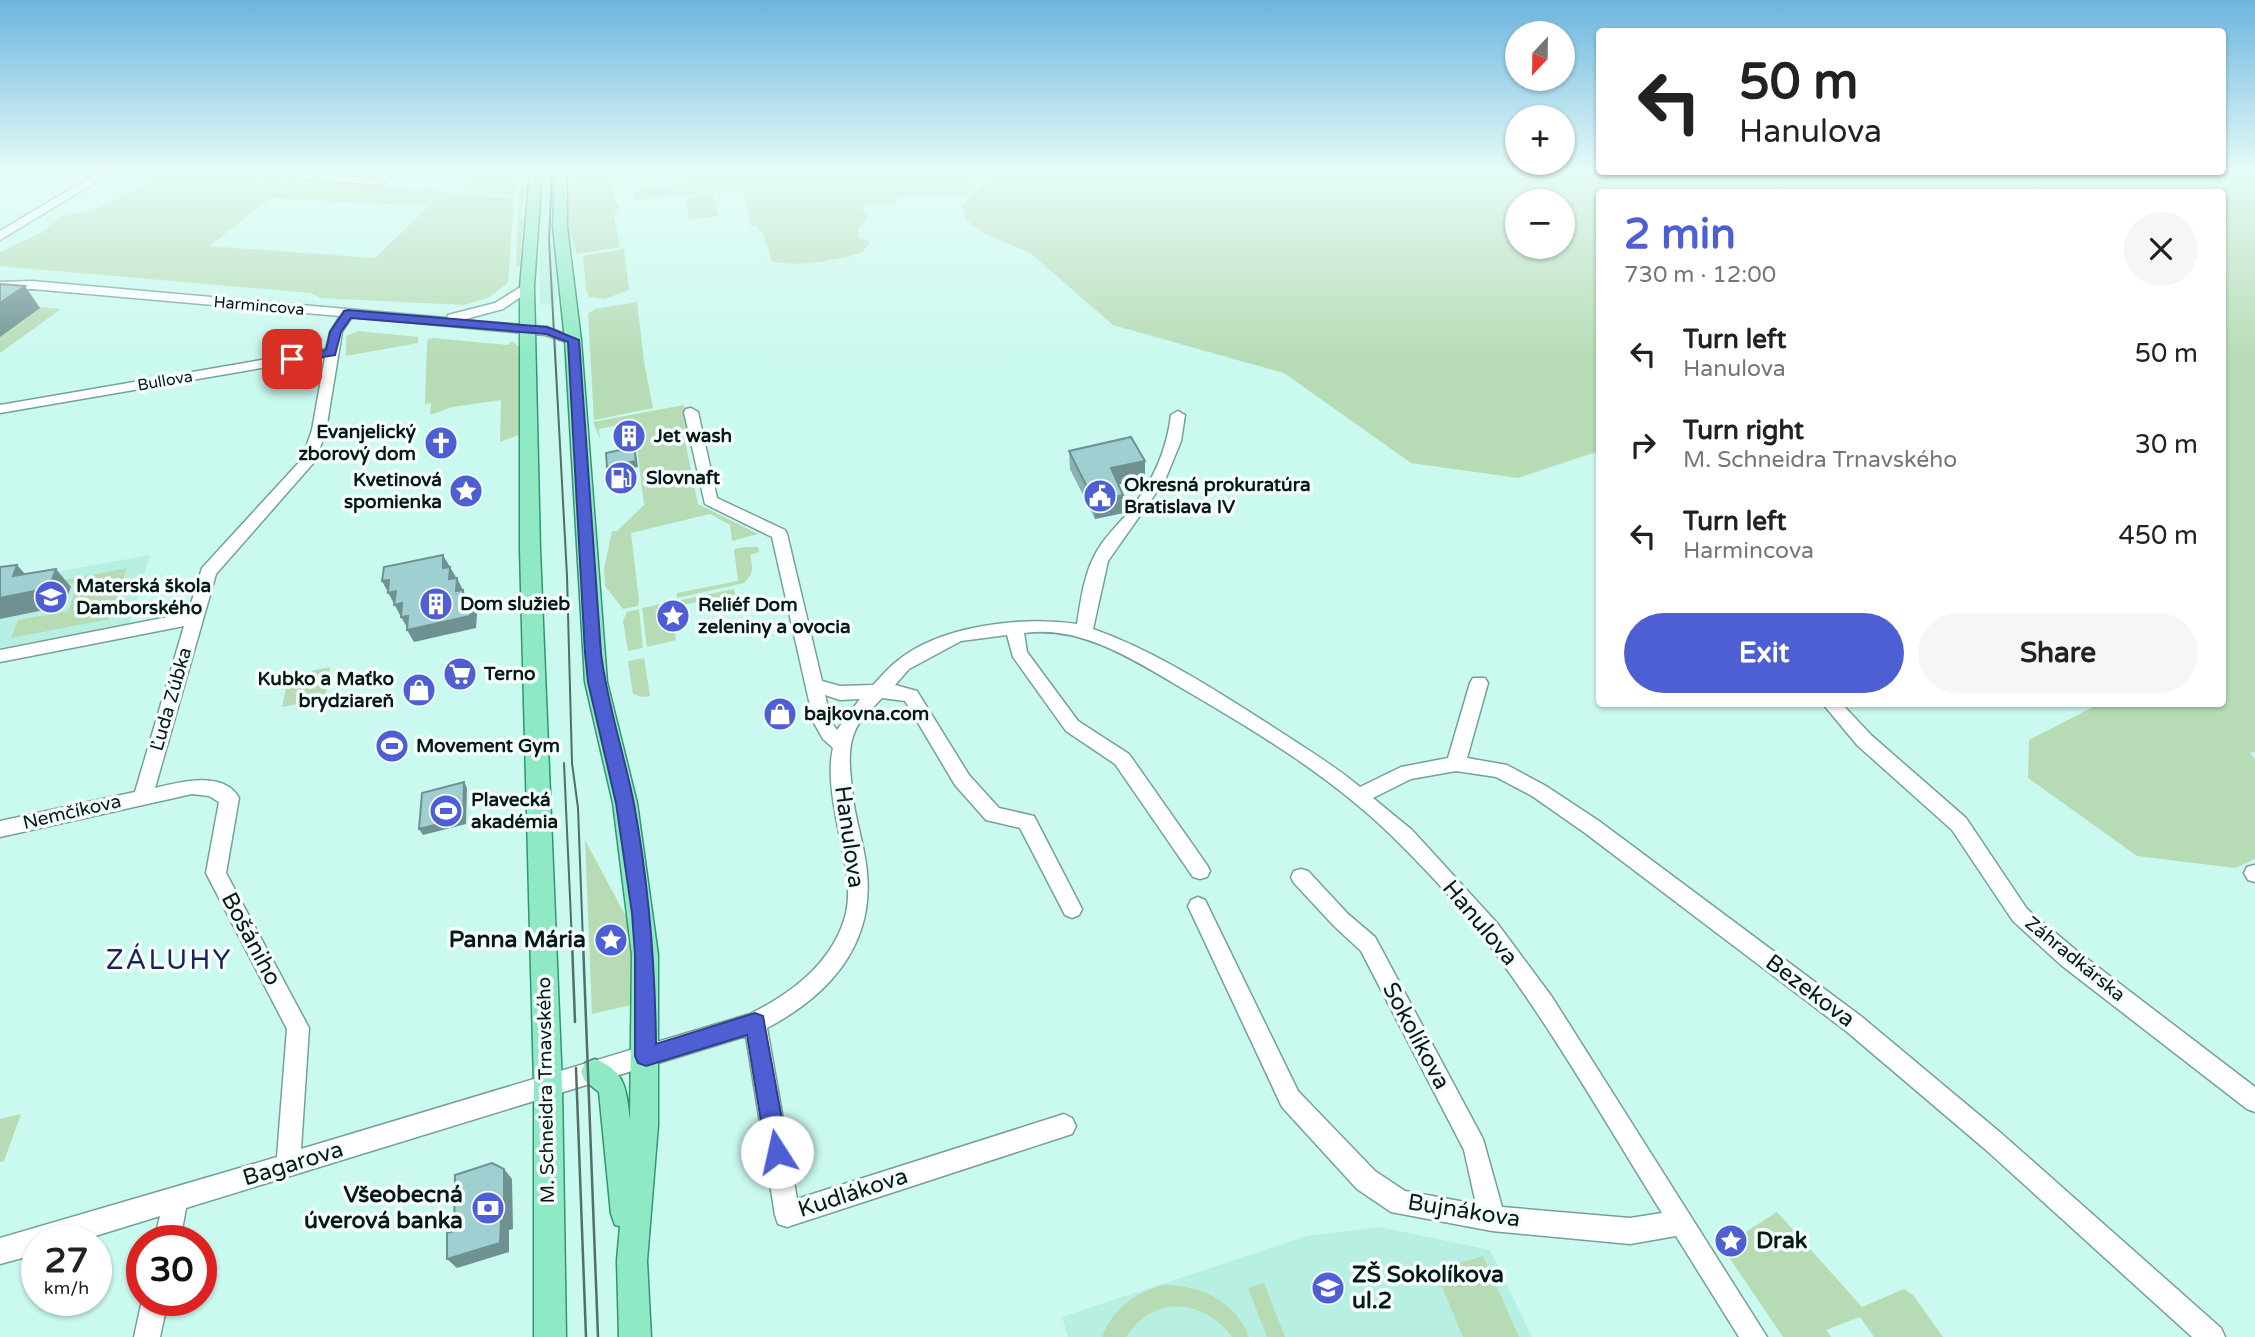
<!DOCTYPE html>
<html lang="en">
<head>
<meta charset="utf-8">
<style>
	body { margin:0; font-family:"Varela Round",sans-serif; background:#f6f6f6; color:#222; height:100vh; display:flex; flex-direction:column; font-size:26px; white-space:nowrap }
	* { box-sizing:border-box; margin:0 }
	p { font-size:23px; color:#767676 }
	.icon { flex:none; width:38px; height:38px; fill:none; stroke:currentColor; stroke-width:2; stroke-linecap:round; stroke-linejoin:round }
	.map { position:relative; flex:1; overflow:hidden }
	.details { position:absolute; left:1596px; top:189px; width:630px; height:518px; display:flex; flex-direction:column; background:#fff; border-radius:7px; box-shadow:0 2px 5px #0004 }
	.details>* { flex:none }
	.top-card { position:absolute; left:1596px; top:28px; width:630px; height:147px; border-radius:7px; box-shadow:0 2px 5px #0004; background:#fff; color:#222; overflow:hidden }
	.needle { width:46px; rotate:202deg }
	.buttons { position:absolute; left:1505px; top:21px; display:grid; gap:14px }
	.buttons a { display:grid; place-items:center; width:70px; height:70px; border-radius:50%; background:#fff; box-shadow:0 2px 5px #0004; font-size:35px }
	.speed { position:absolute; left:21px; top:1225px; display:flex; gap:14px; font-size:35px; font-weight:700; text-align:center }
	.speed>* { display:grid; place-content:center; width:91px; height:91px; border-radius:50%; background:#fff; box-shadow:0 2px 5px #0004; line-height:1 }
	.speed small { font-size:18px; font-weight:400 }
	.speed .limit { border:10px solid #d22; background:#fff; color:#111 }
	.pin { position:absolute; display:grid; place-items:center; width:60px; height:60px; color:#fff; margin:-30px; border-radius:14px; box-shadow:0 4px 10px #0006 }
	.me { position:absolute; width:77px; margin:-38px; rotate:350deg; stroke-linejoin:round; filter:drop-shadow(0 0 5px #0008) }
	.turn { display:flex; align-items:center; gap:24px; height:147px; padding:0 28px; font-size:32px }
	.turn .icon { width:91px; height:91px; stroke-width:2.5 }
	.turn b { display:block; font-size:49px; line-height:60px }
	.round { display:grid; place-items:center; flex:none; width:74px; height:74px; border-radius:37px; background:#f6f6f6 }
	.headline { display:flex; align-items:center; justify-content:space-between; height:119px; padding:0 28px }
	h1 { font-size:42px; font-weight:800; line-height:52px; color:#4e5fd4 }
	.cta { display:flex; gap:14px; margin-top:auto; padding:14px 28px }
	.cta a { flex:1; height:80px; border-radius:42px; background:#4e5fd4; color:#fff; font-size:28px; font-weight:800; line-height:80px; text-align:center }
	.cta a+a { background:#f6f6f6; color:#222 }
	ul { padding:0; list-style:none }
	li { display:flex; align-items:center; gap:21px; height:91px; padding:0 28px }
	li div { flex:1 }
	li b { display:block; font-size:26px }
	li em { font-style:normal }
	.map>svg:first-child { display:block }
	.built { fill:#b7f0e3 }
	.green { fill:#b7dcb5; fill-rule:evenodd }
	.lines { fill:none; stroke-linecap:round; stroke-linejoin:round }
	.minor-casing { stroke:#75a198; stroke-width:3 }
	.major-casing { stroke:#30976f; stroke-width:3 }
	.minor { fill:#fff; fill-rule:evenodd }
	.major { fill:#90e9c5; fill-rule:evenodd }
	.tram-far1 { stroke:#516e68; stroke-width:2 }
	.tram { stroke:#516e68; stroke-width:2.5 }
	.wall { fill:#89b2b3 }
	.shaded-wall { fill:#6f9192 }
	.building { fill:#9fcfd0; stroke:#6f9192; stroke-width:2 }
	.route { fill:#4e5fd4; stroke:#333e8a; stroke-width:2 }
	.labels { text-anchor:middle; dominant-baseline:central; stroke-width:7; stroke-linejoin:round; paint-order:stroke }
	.far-street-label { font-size:16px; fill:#081a17; stroke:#f4fdfb }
	.poi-label { font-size:19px; font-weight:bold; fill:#081a17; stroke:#f4fdfb; text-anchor:start }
	.street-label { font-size:19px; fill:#081a17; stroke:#f4fdfb }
	.near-street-label { font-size:23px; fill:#081a17; stroke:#f4fdfb }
	.near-poi-label { font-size:23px; font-weight:bold; fill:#081a17; stroke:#f4fdfb; text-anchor:end }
	.near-quarter-label { font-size:28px; letter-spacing:2px; fill:#1b225a; stroke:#f4fdfb }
</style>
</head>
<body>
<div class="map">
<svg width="2255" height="1337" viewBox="0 0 2255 1337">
	<rect width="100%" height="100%" fill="#caf9ef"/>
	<g class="built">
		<path d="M542,171H555L552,204L557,295L556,303L540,305L539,207Z"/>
		<path d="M150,555L129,625L0,648V582Z"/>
		<path d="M1380,1227L1490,1250L1532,1337H1068L1062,1317L1307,1236Z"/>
	</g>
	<g class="green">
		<path d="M149,171L254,175L514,198L508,283L488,298L464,305L321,298L311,293L0,266V252L40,233L61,217L98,208L148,184ZM271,198L428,206V207L375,258L209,246Z"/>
		<path d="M478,171H519L515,195L462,191Z"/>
		<path d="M523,171H529L520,218H523L520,266L516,267L519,200Z"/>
		<path d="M569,171H611L615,200L619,206L614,216L620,247L576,254L569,228Z"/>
		<path d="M639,171H976L967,195L900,197L893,204L866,205L863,211L868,216L858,229V237L870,242L863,252C839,260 796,268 772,261L762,231H759L758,226L751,227L743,189L634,200L633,193L641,189L690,182L688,174L641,181Z"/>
		<path d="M996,171H2255V752L2250,753L2255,759V859L2235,868L2137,856L2028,778L2029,740L2099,704H2222V192H1600L1599,451L1518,478L1411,463L1284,373L1113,325L1029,252L983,233L966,220L962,205ZM1517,201H1563V247H1517Z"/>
		<path d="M713,194L718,216L689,220L685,198Z"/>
		<path d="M624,249L629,290L605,299L589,297L586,289L583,256Z"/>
		<path d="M637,302L644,362L653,408L594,420L588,314L595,309Z"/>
		<path d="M0,304L61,309L0,353Z"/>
		<path d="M358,331L418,337V343L346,356V336Z"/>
		<path d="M433,338L508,345L512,341L519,347L521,434L500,442L501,400L452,407L430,415L431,403L425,404L427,344L428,339Z"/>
		<path d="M684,405L690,427L683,431L698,504L758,534L732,541L730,525L710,514L631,533L639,601L638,606L623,609L605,586L604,569L612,531H617L644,505L634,422L599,429L600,439L593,422Z"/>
		<path d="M744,547H758L759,552L750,555C753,568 754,574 744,583L677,598V593L738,581L734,549Z"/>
		<path d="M127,568L110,619L11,638L18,620L68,611L78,582L54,586L56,582Z"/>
		<path d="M734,589L735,595L671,607L676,640L647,647L642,608Z"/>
		<path d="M639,609L643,648L628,651L623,621L627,612Z"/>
		<path d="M644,658L650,696L642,697L633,694L628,661Z"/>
		<path d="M330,667L325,699L282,707L289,675Z"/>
		<path d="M585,840L631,926L635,1004L592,1014Z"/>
		<path d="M21,1114L4,1161L0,1162V1119Z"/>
		<path d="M1777,1212L1862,1307L1904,1289L1913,1295L1943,1337H1874L1860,1317L1826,1330L1831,1337H1783L1722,1247Z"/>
		<path d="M1483,1256L1519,1337H1463L1435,1270Z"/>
		<path d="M1264,1283L1285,1337H1267L1248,1288Z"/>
		<path d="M1163,1285C1200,1285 1235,1300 1249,1337H1232C1203,1299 1154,1294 1126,1337H1102C1112,1309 1135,1293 1163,1285Z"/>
	</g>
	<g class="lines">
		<defs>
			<g id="minor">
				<path d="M101,171H114L0,240V231Z"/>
				<path d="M244,171H290L379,179L387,171H399L381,185L249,174Z"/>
				<path d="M32,281L447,318L448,315L495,303L527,283L533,287L531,290L503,309L462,320L547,327L580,340L573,344L545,335L352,317L342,332L326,430L316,460L216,574L155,788C179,782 224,770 239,798L226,873L309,1028L301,1149L750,1014C792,993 834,962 846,913C852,887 844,858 839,833C834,807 827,774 833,748L823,739L814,723L772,537L705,504L684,412L686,409L691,408L698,412L717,498L785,530L787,534L822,681L840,686L873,685C880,678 887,669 896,662C939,625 1022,616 1077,624C1081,599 1084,573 1097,551C1106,535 1120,523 1131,509C1153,481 1167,450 1171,415L1178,411L1185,415L1181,441L1165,480L1108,561L1093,629C1155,651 1212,688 1267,723C1299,744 1331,763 1360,787L1401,767L1448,758L1470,683L1473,678H1485L1488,683L1467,758L1507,765L1546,786L1599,821L1862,1017L2002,1134L2221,1328L2225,1337H2192L1986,1150L1846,1031L1585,833L1532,796L1496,777L1456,771L1411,779L1373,798L1412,830L1497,923L1552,997L1767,1337H1739L1676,1236L1630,1244L1492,1231L1391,1212L1357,1189L1282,1107L1188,906L1191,900L1198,897L1205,900L1298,1091L1375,1171L1405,1191L1476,1204L1464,1150L1361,951L1334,926L1294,883L1291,877L1294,871L1301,869L1308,871L1348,914L1375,937L1483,1139L1502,1207L1630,1218L1662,1213C1604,1120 1550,1025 1484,938C1459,905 1428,872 1399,843C1338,781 1259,733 1185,690C1135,661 1083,625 1024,633L1027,652L1078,721L1129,754L1207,865L1210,871L1207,877L1200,879L1193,877L1115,764L1066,731L1013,657L1007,635L961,641L909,669L895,685L917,691L969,775L999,808L1034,816L1082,909L1079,915L1072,918L1065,915L1020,828L986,820L955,785L905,701L882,698C873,708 860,718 855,731C847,749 850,770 852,789C854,818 865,845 867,873C874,946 828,996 767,1028L797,1199L1064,1114L1072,1118L1076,1126L1072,1134L787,1227L778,1224L775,1215L746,1036L186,1208L180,1241H154L160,1216L79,1241H37V1254L0,1264V1238L277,1157L287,1029L206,873L219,802L209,796L192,794L0,837V821L135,792L184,626L0,662V650L188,613L202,568L302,459L312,430L325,357L0,413V405L326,349L330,332L340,316L32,289L0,290V282ZM825,695L840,700L860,699L837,730L832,723Z"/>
				<path d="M1823,704H1842L1871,735L1966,818L2027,909L2077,951L2255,1087V1112L2247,1109L2061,965L2013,921L1952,830L1857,745Z"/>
				<path d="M2254,865H2255V882L2248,880L2244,873L2247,867Z"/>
				<path d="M142,1300H168L160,1337H134Z"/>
			</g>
			<g id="major">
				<path d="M530,171H542L534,287L540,550L562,1085L566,1337H534V1085L520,550V287Z"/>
				<path d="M555,171H567V227L581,340L607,682L637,803L658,955V1125L647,1261L651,1337H619L617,1261L620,1226L615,1225L611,1214L599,1092L585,1081L581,1072L585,1063L595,1059C627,1072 626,1090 630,1120L632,955L613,803L585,682L565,340L553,227Z"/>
			</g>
		</defs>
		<use href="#minor" class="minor-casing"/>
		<use href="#major" class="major-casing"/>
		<use href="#minor" class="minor"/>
		<use href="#major" class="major"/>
		<g class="tram-far1">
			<path d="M552,171L549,240L567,576L572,763L578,808L583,942"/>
			<path d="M564,763L572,942"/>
		</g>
		<g class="tram">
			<path d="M572,941L575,1022"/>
			<path d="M583,941L598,1337"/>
			<path d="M576,1068L586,1337"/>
		</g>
	</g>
	<path class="wall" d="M1069,451L1145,461V479L1118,484L1123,495V513L1095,519L1070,469Z"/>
	<g class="shaded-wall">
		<path d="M25,286L40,308L0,337V303Z"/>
		<path d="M633,423L637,441L623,443L621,437Z"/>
		<path d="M634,447L636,453L638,467L610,473L607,467Z"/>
		<path d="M1145,461V479L1111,486V468Z"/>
		<path d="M1123,495V513L1095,519L1094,501Z"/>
		<path d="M443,555L450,567L443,568Z"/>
		<path d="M17,565L33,583L56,569L71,587L64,606L0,619V598L13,576Z"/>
		<path d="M450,567L457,579H449Z"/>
		<path d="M457,578L463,590L456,591Z"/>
		<path d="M389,580L403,603L401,617L382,581Z"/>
		<path d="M463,590L469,602L463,603Z"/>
		<path d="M470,602L477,614L476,628L414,642L407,630Z"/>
		<path d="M408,616V629L401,617Z"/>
		<path d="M464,782L467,788L466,824L423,835L419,829Z"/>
		<path d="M504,1169L512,1179L513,1229L509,1230V1252L457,1268L447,1259L501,1221Z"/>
	</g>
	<g class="building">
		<path d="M0,284L25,286L0,303Z"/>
		<path d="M633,423L635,435L621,437L620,425Z"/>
		<path d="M1131,437L1145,461L1111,468L1123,495L1094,501L1069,451Z"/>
		<path d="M634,447L636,461L607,467L606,453Z"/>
		<path d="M443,555V568L450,567L449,579L457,578L456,591L463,590V603L470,602V616L407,630L408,616L401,617L402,603L394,605L396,591L388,593L389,580L382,581L384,567Z"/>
		<path d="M17,565L13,576L56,569L49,588L0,598V567Z"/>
		<path d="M464,782L463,818L419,829L422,793Z"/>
		<path d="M492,1163L504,1169V1220L501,1221L500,1243L447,1259V1233L454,1231L455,1175Z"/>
	</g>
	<linearGradient id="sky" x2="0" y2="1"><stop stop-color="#6cb5de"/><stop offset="0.48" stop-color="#e7fcf8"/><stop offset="1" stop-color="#e7fcf8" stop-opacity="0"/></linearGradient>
	<rect width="2255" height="358" fill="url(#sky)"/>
	<path class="route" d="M348,310L547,327L579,340L601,653C607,704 624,753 634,804C649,886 655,961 656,1044L755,1013L763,1016L788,1152L785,1159L777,1162L769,1159L766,1152L747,1035L646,1066L638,1063L635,1056V955L632,913L616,803L588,682L585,653L568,342L546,334L351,318L341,332L335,355L288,362V357L326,350L330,332L344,311Z"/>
	<defs>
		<symbol id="building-disc" viewBox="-11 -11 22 22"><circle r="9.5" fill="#4e5fd4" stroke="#f4fdfb"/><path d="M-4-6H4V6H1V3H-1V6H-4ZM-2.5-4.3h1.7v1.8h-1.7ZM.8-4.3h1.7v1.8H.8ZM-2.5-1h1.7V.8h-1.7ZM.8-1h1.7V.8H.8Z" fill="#fff"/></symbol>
		<symbol id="church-disc" viewBox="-11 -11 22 22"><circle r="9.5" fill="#4e5fd4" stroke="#f4fdfb"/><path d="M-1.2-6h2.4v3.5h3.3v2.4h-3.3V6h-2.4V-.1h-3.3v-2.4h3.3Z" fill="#fff"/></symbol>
		<symbol id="fuel-disc" viewBox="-11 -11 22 22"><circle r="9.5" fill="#4e5fd4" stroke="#f4fdfb"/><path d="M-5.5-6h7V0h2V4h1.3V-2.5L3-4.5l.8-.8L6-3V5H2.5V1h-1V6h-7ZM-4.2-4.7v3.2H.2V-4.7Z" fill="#fff"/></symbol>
		<symbol id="sight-disc" viewBox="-11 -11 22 22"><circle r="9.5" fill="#4e5fd4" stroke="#f4fdfb"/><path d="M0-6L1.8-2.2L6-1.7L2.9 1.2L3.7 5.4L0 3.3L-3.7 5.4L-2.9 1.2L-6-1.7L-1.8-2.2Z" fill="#fff"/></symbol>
		<symbol id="civic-disc" viewBox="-11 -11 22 22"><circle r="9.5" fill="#4e5fd4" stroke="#f4fdfb"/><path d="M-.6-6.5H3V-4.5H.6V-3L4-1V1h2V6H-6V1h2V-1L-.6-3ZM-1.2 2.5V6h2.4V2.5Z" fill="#fff"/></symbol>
		<symbol id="school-disc" viewBox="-11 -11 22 22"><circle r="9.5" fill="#4e5fd4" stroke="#f4fdfb"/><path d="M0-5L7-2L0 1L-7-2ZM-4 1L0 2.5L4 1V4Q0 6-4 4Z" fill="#fff"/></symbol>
		<symbol id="supermarket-disc" viewBox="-11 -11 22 22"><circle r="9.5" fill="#4e5fd4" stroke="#f4fdfb"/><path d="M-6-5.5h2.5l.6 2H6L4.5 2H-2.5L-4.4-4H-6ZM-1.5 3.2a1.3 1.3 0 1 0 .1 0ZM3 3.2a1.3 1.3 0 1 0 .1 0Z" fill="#fff"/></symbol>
		<symbol id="shop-disc" viewBox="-11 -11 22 22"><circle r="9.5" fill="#4e5fd4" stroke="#f4fdfb"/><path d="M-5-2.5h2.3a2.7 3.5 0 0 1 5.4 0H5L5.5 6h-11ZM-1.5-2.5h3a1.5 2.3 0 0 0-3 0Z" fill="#fff"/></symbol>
		<symbol id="stadium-disc" viewBox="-11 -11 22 22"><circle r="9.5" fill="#4e5fd4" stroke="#f4fdfb"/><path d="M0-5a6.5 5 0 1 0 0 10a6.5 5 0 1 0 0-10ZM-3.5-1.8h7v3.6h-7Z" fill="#fff"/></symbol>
		<symbol id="bank-disc" viewBox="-11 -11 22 22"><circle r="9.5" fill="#4e5fd4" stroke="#f4fdfb"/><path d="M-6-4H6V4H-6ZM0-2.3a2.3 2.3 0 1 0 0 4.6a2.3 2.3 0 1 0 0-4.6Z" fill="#fff"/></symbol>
	</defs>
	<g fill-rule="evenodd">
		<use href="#building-disc" x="610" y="417" width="38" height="38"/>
		<use href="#church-disc" x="422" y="424" width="38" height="38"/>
		<use href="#fuel-disc" x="602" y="459" width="38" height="38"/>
		<use href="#sight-disc" x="447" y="472" width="38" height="38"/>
		<use href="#civic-disc" x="1081" y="477" width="38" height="38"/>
		<use href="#school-disc" x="32" y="578" width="38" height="38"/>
		<use href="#building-disc" x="417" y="585" width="38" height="38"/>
		<use href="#sight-disc" x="654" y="597" width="38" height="38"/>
		<use href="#supermarket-disc" x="441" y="655" width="38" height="38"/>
		<use href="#shop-disc" x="400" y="671" width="38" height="38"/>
		<use href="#shop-disc" x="761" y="695" width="38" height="38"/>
		<use href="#stadium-disc" x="373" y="727" width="38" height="38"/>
		<use href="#stadium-disc" x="427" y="792" width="38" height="38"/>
		<use href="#sight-disc" x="592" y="921" width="38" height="38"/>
		<use href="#bank-disc" x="469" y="1189" width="38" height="38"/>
		<use href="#sight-disc" x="1712" y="1222" width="38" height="38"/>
		<use href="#school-disc" x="1309" y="1269" width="38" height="38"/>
	</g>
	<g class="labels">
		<g class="far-street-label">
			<text transform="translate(259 306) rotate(5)">Harmincova</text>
			<text transform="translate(165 381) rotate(-10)">Bullova</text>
		</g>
		<g class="poi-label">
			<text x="416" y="432" text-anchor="end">Evanjelický<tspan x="416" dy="22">zborový dom</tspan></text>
			<text x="654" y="436">Jet wash</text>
			<text x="646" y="478">Slovnaft</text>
			<text x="442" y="480" text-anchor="end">Kvetinová<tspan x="442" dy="22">spomienka</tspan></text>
			<text x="1124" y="485">Okresná prokuratúra<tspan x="1124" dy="22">Bratislava IV</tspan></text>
			<text x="76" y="586">Materská škola<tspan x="76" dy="22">Damborského</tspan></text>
			<text x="460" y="604">Dom služieb</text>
			<text x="698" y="605">Reliéf Dom<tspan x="698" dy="22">zeleniny a ovocia</tspan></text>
			<text x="484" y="674">Terno</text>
			<text x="394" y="679" text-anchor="end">Kubko a Maťko<tspan x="394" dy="22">brydziareň</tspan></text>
			<text x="804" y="714">bajkovna.com</text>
			<text x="416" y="746">Movement Gym</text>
			<text x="471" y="800">Plavecká<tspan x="471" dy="22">akadémia</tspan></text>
		</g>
		<g class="street-label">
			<text transform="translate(171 699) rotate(-74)">Ľuda Zúbka</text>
			<text transform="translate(72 812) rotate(-13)">Nemčíkova</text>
			<text transform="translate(2075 959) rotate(39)">Záhradkárska</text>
			<text transform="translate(546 1090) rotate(-91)">M. Schneidra Trnavského</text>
		</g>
		<g class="near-street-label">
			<text transform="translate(849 837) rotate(82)">Hanulova</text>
			<text transform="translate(1480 923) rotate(50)">Hanulova</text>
			<text transform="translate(251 939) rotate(62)">Bošániho</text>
			<text transform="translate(1810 991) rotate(37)">Bezekova</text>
			<text transform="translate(1416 1036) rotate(62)">Sokolíkova</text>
			<text transform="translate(293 1164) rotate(-17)">Bagarova</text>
			<text transform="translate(853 1193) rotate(-18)">Kudlákova</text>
			<text transform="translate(1464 1211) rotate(9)">Bujnákova</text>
		</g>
		<g class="near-poi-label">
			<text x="586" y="940">Panna Mária</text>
			<text x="463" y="1195">Všeobecná<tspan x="463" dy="26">úverová banka</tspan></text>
			<text x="1756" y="1241" text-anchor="start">Drak</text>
			<text x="1352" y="1275" text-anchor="start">ZŠ Sokolíkova<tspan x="1352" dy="26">ul.2</tspan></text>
		</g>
		<g class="near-quarter-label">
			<text x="169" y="960">ZÁLUHY</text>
		</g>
	</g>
</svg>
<div class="buttons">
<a><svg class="needle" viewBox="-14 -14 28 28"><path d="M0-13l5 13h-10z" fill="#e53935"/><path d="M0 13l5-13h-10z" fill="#767676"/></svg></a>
<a>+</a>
<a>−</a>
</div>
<div class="speed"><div>27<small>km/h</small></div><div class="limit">30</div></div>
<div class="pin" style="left:292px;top:359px;background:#d93025"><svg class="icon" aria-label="arrive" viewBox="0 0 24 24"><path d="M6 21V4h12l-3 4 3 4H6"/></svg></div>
<svg class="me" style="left:777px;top:1152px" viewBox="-20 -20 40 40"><circle r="19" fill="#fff"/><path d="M0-13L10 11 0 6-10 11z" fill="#4e5fd4"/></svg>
<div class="top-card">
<div class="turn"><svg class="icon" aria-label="left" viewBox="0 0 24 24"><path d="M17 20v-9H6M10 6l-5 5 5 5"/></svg><div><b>50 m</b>Hanulova</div></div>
</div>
<section class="details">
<div class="headline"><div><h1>2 min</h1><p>730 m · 12:00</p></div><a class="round"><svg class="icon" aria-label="close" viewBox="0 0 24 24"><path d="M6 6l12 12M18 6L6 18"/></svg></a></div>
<ul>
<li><svg class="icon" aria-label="left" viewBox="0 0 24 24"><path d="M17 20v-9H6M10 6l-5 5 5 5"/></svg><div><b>Turn left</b><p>Hanulova</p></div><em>50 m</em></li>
<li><svg class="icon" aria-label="right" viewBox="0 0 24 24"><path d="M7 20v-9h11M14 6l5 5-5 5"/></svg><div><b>Turn right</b><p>M. Schneidra Trnavského</p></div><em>30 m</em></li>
<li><svg class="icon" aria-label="left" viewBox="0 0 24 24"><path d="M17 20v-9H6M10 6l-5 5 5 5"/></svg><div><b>Turn left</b><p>Harmincova</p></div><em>450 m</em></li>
</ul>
<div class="cta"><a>Exit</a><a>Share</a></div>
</section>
</div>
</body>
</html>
